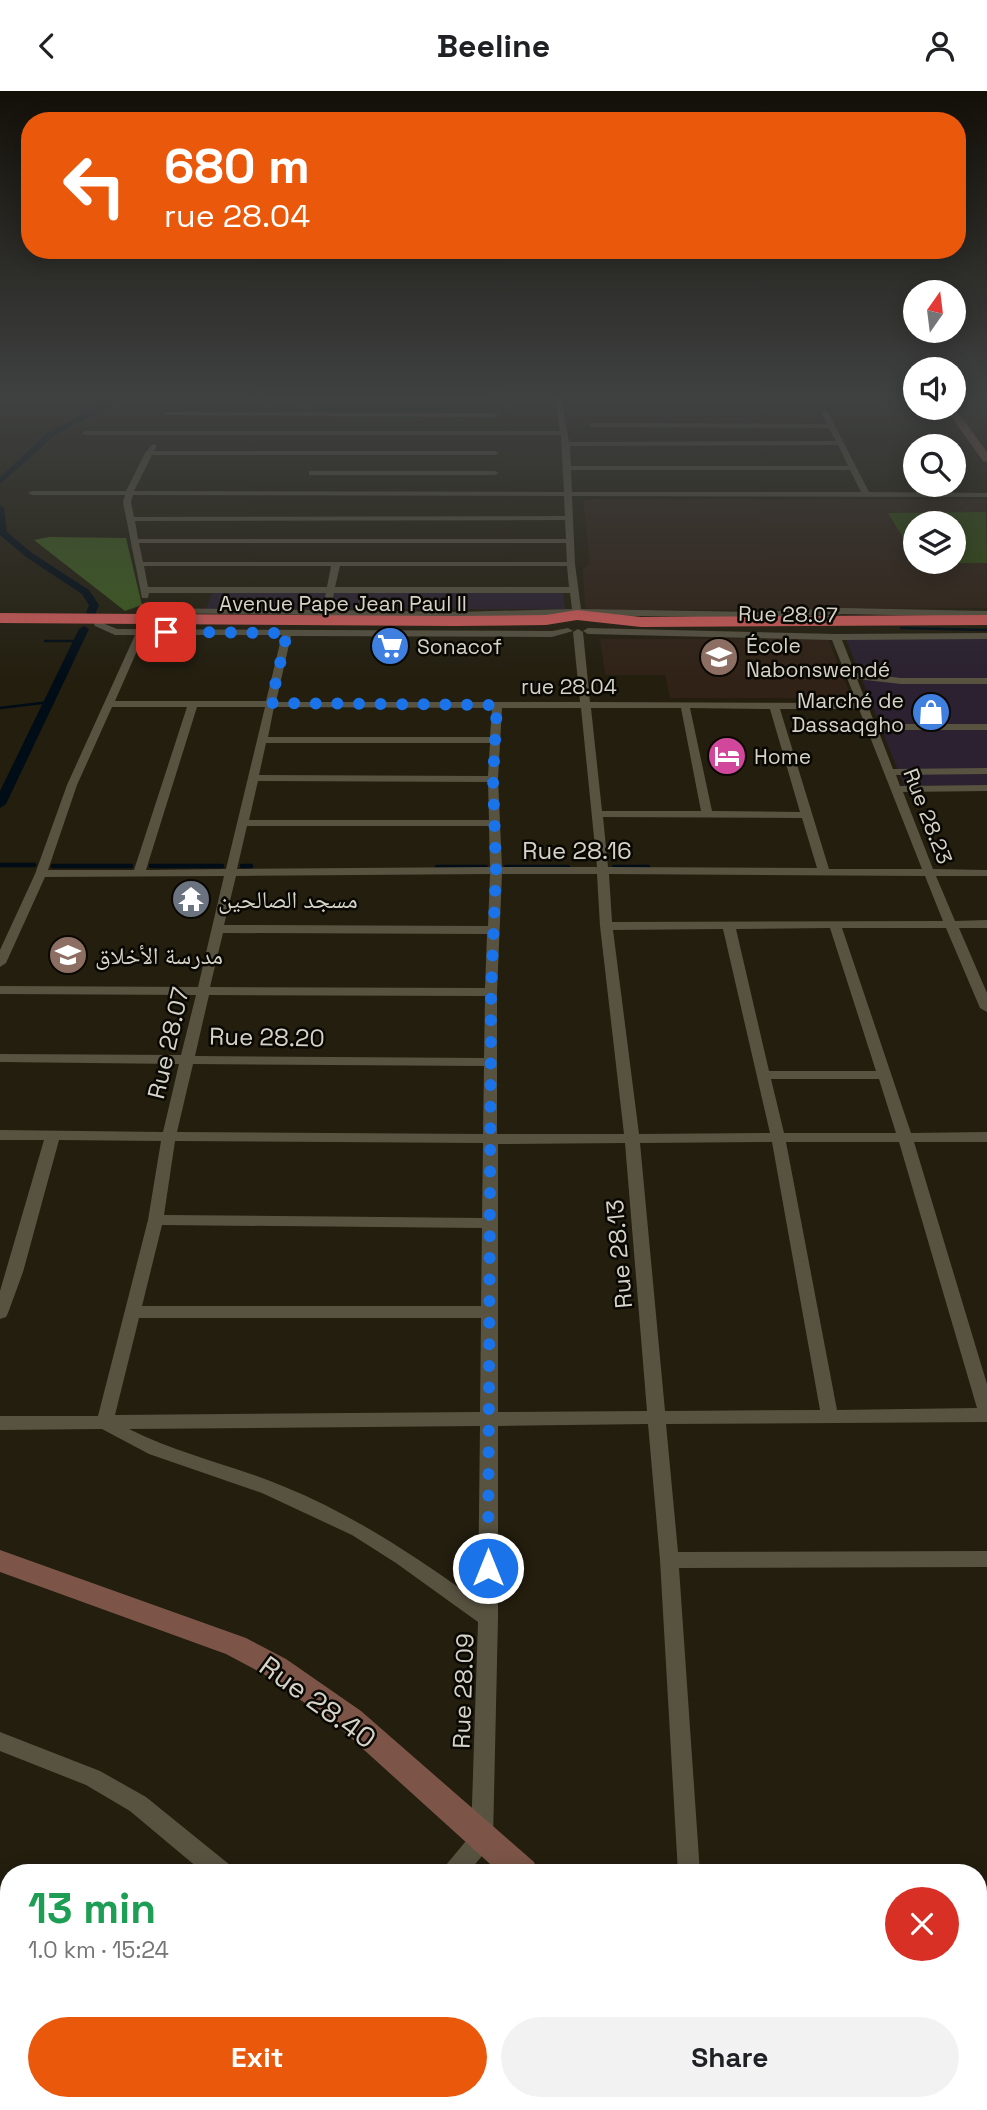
<!DOCTYPE html>
<html lang="en">
<head>
<meta charset="utf-8">
<style>
	body { margin:0; font-family:"Space Grotesk","Noto Naskh Arabic",sans-serif; background:#f2f2f2; color:#202124; height:100vh; display:flex; flex-direction:column; font-size:26px; white-space:nowrap }
	* { box-sizing:border-box; margin:0 }
	p { font-size:23px; color:#757577 }
	.icon { flex:none; width:38px; height:38px; fill:none; stroke:currentColor; stroke-width:2; stroke-linecap:round; stroke-linejoin:round }
	.map { position:relative; flex:1; overflow:hidden }
	.panel { position:absolute; left:0px; top:1773px; width:987px; height:247px; display:flex; flex-direction:column; background:#fff; border-radius:28px 28px 0 0; box-shadow:0 4px 18px #0003 }
	.panel>* { flex:none }
	.hud { position:absolute; left:21px; top:21px; width:945px; height:147px; border-radius:28px; box-shadow:0 4px 18px #0003; background:#ea580c; color:#fff; overflow:hidden }
	.needle { width:46px; rotate:14deg }
	.buttons { position:absolute; left:903px; top:189px; display:grid; gap:14px }
	.buttons a { display:grid; place-items:center; width:63px; height:63px; border-radius:50%; background:#fff; box-shadow:0 4px 18px #0003; font-size:35px }
	.pin { position:absolute; display:grid; place-items:center; width:60px; height:60px; color:#fff; margin:-30px; border-radius:14px; box-shadow:0 4px 10px #0006 }
	.me { position:absolute; width:77px; margin:-38px; rotate:0deg; stroke-linejoin:round; filter:drop-shadow(0 0 5px #0008) }
	.turn { display:flex; align-items:center; gap:24px; height:147px; padding:0 28px; font-size:32px }
	.turn .icon { width:91px; height:91px; stroke-width:2.5 }
	.turn b { display:block; font-size:49px; line-height:60px }
	.round { display:grid; place-items:center; flex:none; width:74px; height:74px; border-radius:37px; background:#f2f2f2 }
	.summary { display:flex; align-items:center; justify-content:space-between; height:119px; padding:0 28px }
	h1 { font-size:42px; font-weight:600; line-height:52px; color:#1e9e55 }
	.cta { display:flex; gap:14px; margin-top:auto; padding:14px 28px }
	.cta a { flex:1; height:80px; border-radius:42px; background:#ea580c; color:#fff; font-size:28px; font-weight:600; line-height:80px; text-align:center }
	.cta a+a { background:#f2f2f2; color:#202124 }
	header { display:flex; justify-content:space-between; align-items:center; height:91px; padding:0 28px; background:#fff; font-size:32px; font-weight:600 }
	.map>svg:first-child { display:block }
	.commercial { fill:#2b2130 }
	.education { fill:#302216; fill-rule:evenodd }
	.green { fill:#304c11 }
	.forest { fill:#3d5c1e }
	.lines { fill:none; stroke-linecap:round; stroke-linejoin:round }
	.stream-far1 { stroke:#000c16; stroke-width:2.5 }
	.stream { stroke:#000c16; stroke-width:4.5 }
	.canal { fill:#000c16; fill-rule:evenodd }
	.street { fill:#585341; fill-rule:evenodd }
	.secondary { fill:#7c5548; fill-rule:evenodd }
	.highway { fill:#cf5b59; fill-rule:evenodd }
	.route { stroke:#1a73e8; stroke-width:12; stroke-dasharray:0 21.6 }
	.labels { text-anchor:middle; dominant-baseline:central; stroke-width:5; stroke-linejoin:round; paint-order:stroke }
	.far-street-label { font-size:21px; fill:#d5d2c8; stroke:#0a0803 }
	.far-poi-label { font-size:21px; fill:#d5d2c8; stroke:#0a0803; text-anchor:start }
	.street-label { font-size:24px; fill:#d5d2c8; stroke:#0a0803 }
	.poi-label { font-size:24px; fill:#d5d2c8; stroke:#0a0803; text-anchor:start }
	.near-street-label { font-size:28px; fill:#d5d2c8; stroke:#0a0803 }
</style>
</head>
<body>
<header><svg class="icon" aria-label="back" viewBox="0 0 24 24"><path d="M15 5l-7 7 7 7"/></svg>Beeline<svg class="icon" aria-label="person" viewBox="0 0 24 24"><circle cx="12" cy="8" r="4"/><path d="M4 21q1-7 8-7t8 7"/></svg></header>
<div class="map">
<svg width="987" height="2019" viewBox="0 0 987 2019">
	<rect width="100%" height="100%" fill="#231e0e"/>
	<g class="commercial">
		<path d="M212,501H563L565,518H206Z"/>
		<path d="M846,548H987V694L904,695Z"/>
	</g>
	<g class="education">
		<path d="M588,408H986L987,517L597,519L585,516L583,478L590,472L583,410ZM915,432H954V471H915Z"/>
		<path d="M600,548H828L852,607H670L665,584H605Z"/>
	</g>
	<path class="green" d="M986,421L987,472H927L918,471H954V432H915V466L888,422Z"/>
	<path class="forest" d="M49,446L126,447L142,514L125,520L34,449Z"/>
	<g class="lines">
		<g class="stream-far1">
			<path d="M901,537L987,539"/>
			<path d="M45,550H79"/>
			<path d="M0,617L50,611"/>
		</g>
		<g class="stream">
			<path d="M0,774H34"/>
			<path d="M53,775H131"/>
			<path d="M151,775H222"/>
			<path d="M242,775H251"/>
			<path d="M437,776H486"/>
			<path d="M506,776H568"/>
			<path d="M614,776H648"/>
		</g>
		<g class="canal">
			<path d="M118,305H127L54,345L0,393V386L48,341Z"/>
			<path d="M0,414L4,417L7,441L32,462L89,499L99,514L95,524L86,522L89,514L82,503L26,466L0,444Z"/>
			<path d="M84,535L89,538L6,713L0,717V700L79,538Z"/>
		</g>
		<g class="street">
			<path d="M496,305L498,308L269,310L266,308L269,306Z"/>
			<path d="M555,305H561L569,351L836,350L829,337L592,336L589,334L592,332L827,333L822,321L825,319L828,321L869,401L987,402V406L572,405L575,473L581,518L756,521L844,517L987,520V526L844,523L756,527L581,524L577,527L573,524L457,527L329,525L327,531L324,532L320,529L321,524L148,522L144,519L145,517L322,519L326,502H149L148,507H142L123,411L125,404H32L28,402L32,400H126L145,362L153,353L157,355L154,360H495L499,362L495,364H152L134,400L564,401L561,344H85L82,342L85,340H560ZM838,354L848,375H571L570,355ZM571,379H850L861,401H572ZM133,404L564,405L565,425L134,426L131,411ZM565,429L566,448H138L135,430ZM139,452H566L567,471H143ZM144,475H331L327,496H148ZM340,475H567L569,496H335ZM334,502H570L572,518L457,521L330,519Z"/>
			<path d="M166,321L495,322L498,324L495,326L164,324Z"/>
			<path d="M312,380H495L499,382L495,384H309V380Z"/>
			<path d="M98,530L117,538L552,540L568,537L573,540L552,546L291,545L276,611H580L573,541L578,538L583,541L590,611L857,612L832,549L588,543L583,540L588,537L836,543L987,542V548L842,549L855,582L901,587H987V593H901L857,588L875,633H987V639H878L893,678L987,677V683L896,684L900,695L987,694V700L903,701L933,778L987,779V785H936L955,830L987,829V837H959L987,902V921L980,917L946,837H842L911,1042L987,1041V1051H914L987,1293V1331L666,1333L678,1461L987,1460V1476L679,1477L700,1782H678L660,1469L648,1333L498,1335V1527L493,1748L490,1755L468,1782H443L446,1774L471,1744L478,1531L396,1472L352,1444L262,1402L149,1363L102,1338L0,1339V1325H98L148,1129L161,1050L59,1049L23,1181L8,1222L6,1226L0,1228V1200L44,1049H0V1039L163,1041L179,973L0,971V963L181,964L196,904L0,903V895L198,896L224,785L45,786L6,872L0,876V859L35,783L67,694L135,544H115L95,535L94,533ZM144,544H282L266,610H115ZM112,616H187L134,779H48L77,694ZM197,616H265L226,778L146,779ZM274,616L492,617L490,646H268ZM502,617H581L597,776H502L498,688ZM591,617H681L701,720H602ZM690,617L770,618L800,721L712,720ZM780,618H859L922,778H829ZM266,652H490L488,685L259,684ZM258,690L488,691L489,729H249ZM603,726L802,727L817,777L608,776ZM247,735H489L490,776L237,778ZM490,783L488,835L224,834L236,785ZM502,783H597L600,835L624,1043H497V901ZM609,783L925,785L943,830L612,831ZM830,837L876,980H769L736,838ZM723,838L770,1042L639,1043L613,839ZM223,842L487,843L485,897L210,896ZM209,904L485,905L484,967L195,965ZM193,973L484,975L483,1043L177,1041ZM771,988H879L896,1042H784ZM175,1050L483,1052L482,1127L164,1124ZM772,1051L820,1319L665,1320L640,1052ZM786,1051H899L977,1317L837,1319ZM625,1052L647,1320L498,1321V1053ZM162,1134L482,1137L481,1215H142ZM139,1227H481L480,1321L115,1324ZM480,1335L478,1510C416,1466 356,1425 285,1396C233,1374 178,1363 129,1338Z"/>
			<path d="M0,1641L100,1680L146,1706L230,1774L233,1782H204L130,1720L86,1694L0,1660Z"/>
			<path d="M0,1835L9,1838V1864L0,1860Z"/>
			<path d="M154,2011H183L186,2019H157Z"/>
			<path d="M239,2011H268L265,2019H236Z"/>
		</g>
		<g class="secondary">
			<path d="M954,316L987,361V371L983,370L945,317Z"/>
			<path d="M0,1459L246,1547L286,1568L361,1620L534,1771L538,1782H500L341,1638L267,1585L226,1563L0,1481Z"/>
			<path d="M781,2011H821L824,2019H784Z"/>
		</g>
		<path class="highway" d="M577,519L641,526L987,524V534L641,536L577,529L546,534L454,535L0,532V522L454,525L546,524Z"/>
	</g>
	<linearGradient id="sky" x2="0" y2="1"><stop stop-color="#131008"/><stop offset="0.52" stop-color="#3f4141"/><stop offset="1" stop-color="#3f4141" stop-opacity="0"/></linearGradient>
	<rect width="987" height="588" fill="url(#sky)"/>
	<g class="lines">
		<path class="route" d="M166,541L287,542L271,612L497,614L493,688L496,779L491,901L488,1477"/>
	</g>
	<defs>
		<symbol id="supermarket-disc" viewBox="-11 -11 22 22"><circle r="9.5" fill="#3f7fe0" stroke="#0a0803"/><path d="M-6-5.5h2.5l.6 2H6L4.5 2H-2.5L-4.4-4H-6ZM-1.5 3.2a1.3 1.3 0 1 0 .1 0ZM3 3.2a1.3 1.3 0 1 0 .1 0Z" fill="#fff"/></symbol>
		<symbol id="school-disc" viewBox="-11 -11 22 22"><circle r="9.5" fill="#8d6e63" stroke="#0a0803"/><path d="M0-5L7-2L0 1L-7-2ZM-4 1L0 2.5L4 1V4Q0 6-4 4Z" fill="#fff"/></symbol>
		<symbol id="shop-disc" viewBox="-11 -11 22 22"><circle r="9.5" fill="#3f7fe0" stroke="#0a0803"/><path d="M-5-2.5h2.3a2.7 3.5 0 0 1 5.4 0H5L5.5 6h-11ZM-1.5-2.5h3a1.5 2.3 0 0 0-3 0Z" fill="#fff"/></symbol>
		<symbol id="hotel-disc" viewBox="-11 -11 22 22"><circle r="9.5" fill="#d1479c" stroke="#0a0803"/><path d="M-6-4.5h1.5V1H6V5H4.5V3h-9V5H-6ZM-4 0a1.8 1.8 0 1 1 3.6 0ZM.5 0V-2.5h3Q6-2.5 6 0Z" fill="#fff"/></symbol>
		<symbol id="temple-disc" viewBox="-11 -11 22 22"><circle r="9.5" fill="#6b7280" stroke="#0a0803"/><path d="M0-6L5-2H3V0L6.5 2.5H4V6H1.5V3h-3V6H-4V2.5H-6.5L-3 0V-2H-5Z" fill="#fff"/></symbol>
	</defs>
	<g fill-rule="evenodd">
		<use href="#supermarket-disc" x="368" y="533" width="44" height="44"/>
		<use href="#school-disc" x="697" y="544" width="44" height="44"/>
		<use href="#shop-disc" x="909" y="599" width="44" height="44"/>
		<use href="#hotel-disc" x="705" y="643" width="44" height="44"/>
		<use href="#temple-disc" x="169" y="786" width="44" height="44"/>
		<use href="#school-disc" x="46" y="842" width="44" height="44"/>
	</g>
	<g class="labels">
		<g class="far-street-label">
			<text x="343" y="512">Avenue Pape Jean Paul II</text>
			<text transform="translate(788 523) rotate(1)">Rue 28.07</text>
			<text x="569" y="595">rue 28.04</text>
			<text transform="translate(928 725) rotate(69)">Rue 28.23</text>
		</g>
		<g class="far-poi-label">
			<text x="746" y="554">École<tspan x="746" dy="24">Nabonswendé</tspan></text>
			<text x="417" y="555">Sonacof</text>
			<text x="904" y="609" text-anchor="end">Marché de<tspan x="904" dy="24">Dassaqgho</tspan></text>
			<text x="754" y="665">Home</text>
		</g>
		<g class="street-label">
			<text x="577" y="759">Rue 28.16</text>
			<text transform="translate(267 946) rotate(1)">Rue 28.20</text>
			<text transform="translate(168 952) rotate(-77)">Rue 28.07</text>
			<text transform="translate(619 1163) rotate(-95)">Rue 28.13</text>
			<text transform="translate(463 1600) rotate(-88)">Rue 28.09</text>
		</g>
		<g class="poi-label">
			<text x="218" y="808">مسجد الصالحين</text>
			<text x="95" y="864">مدرسة الأخلاق</text>
		</g>
		<g class="near-street-label">
			<text transform="translate(318 1611) rotate(36)">Rue 28.40</text>
		</g>
	</g>
</svg>
<div class="buttons">
<a><svg class="needle" viewBox="-14 -14 28 28"><path d="M0-13l5 13h-10z" fill="#e53935"/><path d="M0 13l5-13h-10z" fill="#757577"/></svg></a>
<a><svg class="icon" aria-label="sound" viewBox="0 0 24 24"><path d="M4 9h4l5-4v14l-5-4H4zM17 9q2 3 0 6"/></svg></a>
<a><svg class="icon" aria-label="search" viewBox="0 0 24 24"><circle cx="10" cy="10" r="6"/><path d="M15 15l6 6"/></svg></a>
<a><svg class="icon" aria-label="layers" viewBox="0 0 24 24"><path d="M12 4l9 5-9 5-9-5zM3 14l9 5 9-5"/></svg></a>
</div>
<div class="pin" style="left:166px;top:541px;background:#d93025"><svg class="icon" aria-label="arrive" viewBox="0 0 24 24"><path d="M6 21V4h12l-3 4 3 4H6"/></svg></div>
<svg class="me" style="left:488px;top:1477px" viewBox="-20 -20 40 40"><circle r="17" fill="#1a73e8" stroke="#fff" stroke-width="3"/><path d="M0-11L8 9 0 5-8 9z" fill="#fff"/></svg>
<div class="hud">
<div class="turn"><svg class="icon" aria-label="left" viewBox="0 0 24 24"><path d="M17 20v-9H6M10 6l-5 5 5 5"/></svg><div><b>680 m</b>rue 28.04</div></div>
</div>
<section class="panel">
<div class="summary"><div><h1>13 min</h1><p>1.0 km · 15:24</p></div><a class="round" style="background:#d93025;color:#fff"><svg class="icon" aria-label="close" viewBox="0 0 24 24"><path d="M6 6l12 12M18 6L6 18"/></svg></a></div>
<div class="cta"><a>Exit</a><a>Share</a></div>
</section>
</div>
</body>
</html>
